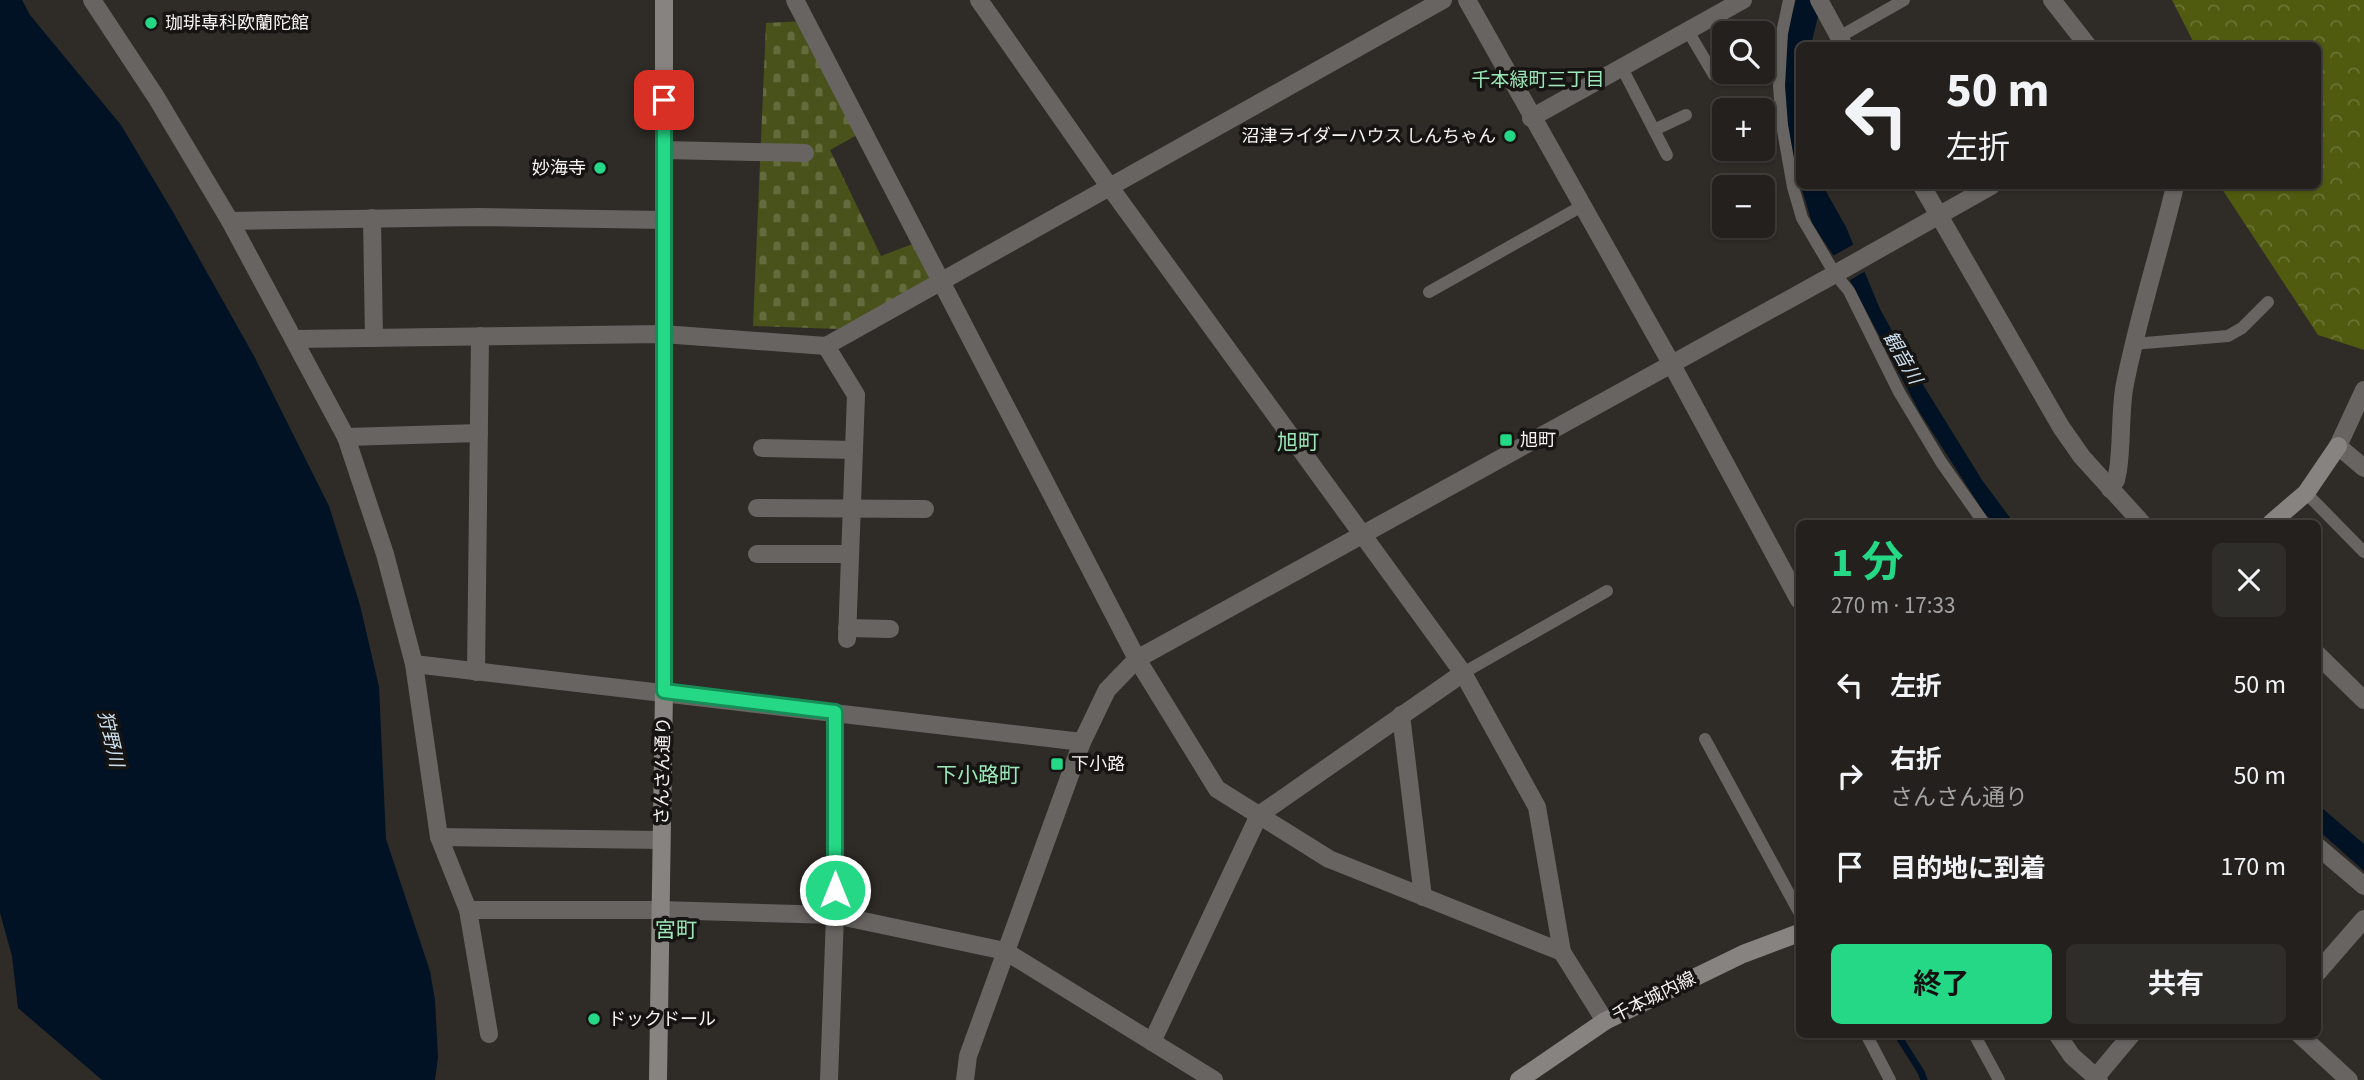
<!DOCTYPE html>
<html lang="ja">
<head>
<meta charset="utf-8">
<style>
	body { margin:0; font-family:"Source Sans 3","Noto Sans JP",sans-serif; background:#2f2d2a; color:#f1f3f6; height:100vh; display:flex; flex-direction:column; font-size:26px; white-space:nowrap }
	* { box-sizing:border-box; margin:0 }
	p { font-size:23px; color:#a3a3a4 }
	.icon { flex:none; width:38px; height:38px; fill:none; stroke:currentColor; stroke-width:2; stroke-linecap:round; stroke-linejoin:round }
	.map { position:relative; flex:1; overflow:hidden }
	.panel { position:absolute; left:1796px; top:520px; width:525px; height:518px; display:flex; flex-direction:column; background:#23201d; border-radius:10px; box-shadow:0 2px 5px #0004,0 0 0 2px #403e3b }
	.panel>* { flex:none }
	.hud { position:absolute; left:1796px; top:42px; width:525px; height:147px; border-radius:10px; box-shadow:0 2px 5px #0004,0 0 0 2px #403e3b; background:#23201d; color:#f1f3f6; overflow:hidden }
	.controls { position:absolute; left:1712px; top:21px; display:grid; gap:14px }
	.controls a { display:grid; place-items:center; width:63px; height:63px; border-radius:10px; background:#23201d; box-shadow:0 2px 5px #0004,0 0 0 2px #403e3b; font-size:35px }
	.pin { position:absolute; display:grid; place-items:center; width:60px; height:60px; color:#fff; margin:-30px; border-radius:14px; box-shadow:0 4px 10px #0006 }
	.me { position:absolute; width:77px; margin:-38px; rotate:0deg; stroke-linejoin:round; filter:drop-shadow(0 0 5px #0008) }
	.turn { display:flex; align-items:center; gap:24px; height:147px; padding:0 35px; font-size:32px }
	.turn .icon { width:91px; height:91px; stroke-width:2.5 }
	.turn b { display:block; font-size:49px; line-height:60px }
	.round { display:grid; place-items:center; flex:none; width:74px; height:74px; border-radius:10px; background:#2f2d2a }
	.headline { display:flex; align-items:center; justify-content:space-between; height:119px; padding:0 35px }
	h1 { font-size:42px; font-weight:700; line-height:52px; color:#24d886 }
	.primary-button { display:flex; gap:14px; margin-top:auto; padding:14px 35px }
	.primary-button a { flex:1; height:80px; border-radius:10px; background:#24d886; color:#111; font-size:28px; font-weight:700; line-height:80px; text-align:center }
	.primary-button a+a { background:#2f2d2a; color:#f1f3f6 }
	ul { padding:0; list-style:none }
	li { display:flex; align-items:center; gap:21px; height:91px; padding:0 35px }
	li div { flex:1 }
	li b { display:block; font-size:26px }
	li em { font-style:normal }
	.map>svg:first-child { display:block }
	.forest { fill:url(#forest-crowns) }
	.cemetery { fill:url(#cemetery-stones) }
	.water { fill:#001224 }
	.pier { fill:#2f2b27 }
	.lines { fill:none; stroke-linecap:round; stroke-linejoin:round }
	.stream { stroke:#001224; stroke-width:7 }
	.service { stroke:#676462; stroke-width:12 }
	.minor { stroke:#676462; stroke-width:18 }
	.tertiary { stroke:#676462; stroke-width:18 }
	.secondary { stroke:#878381; stroke-width:18 }
	.route-casing { stroke:#178c57; stroke-width:18 }
	.route { stroke:#24d886; stroke-width:12 }
	.poi-dot { fill:#24d886; stroke:#151412; stroke-width:2.5 }
	.labels { text-anchor:middle; dominant-baseline:central; stroke-width:7; stroke-linejoin:round; paint-order:stroke }
	.poi-label { font-size:18px; fill:#f6f3f1; stroke:#151412; text-anchor:start }
	.street-label { font-size:18px; fill:#f6f3f1; stroke:#151412 }
	.neighbourhood-label { font-size:19px; fill:#9be7b8; stroke:#151412 }
	.water-label { font-size:19px; font-style:italic; fill:#ccdfef; stroke:#151412 }
	.quarter-label { font-size:21px; fill:#9be7b8; stroke:#151412 }
</style>
</head>
<body>
<div class="map">
<svg width="2364" height="1080" viewBox="0 0 2364 1080">
	<defs>
		<pattern id="forest-crowns" width="20" height="18" patternUnits="userSpaceOnUse" patternTransform="scale(1.75)"><rect width="20" height="18" fill="#505b10"/><path d="M2 6a3 3 0 1 1 6 0M12 15a3 3 0 1 1 6 0" fill="none" stroke="#6a7333"/></pattern>
		<pattern id="cemetery-stones" width="16" height="16" patternUnits="userSpaceOnUse" patternTransform="scale(1.75)"><rect width="16" height="16" fill="#49521b"/><path d="M2 7V4a2 2 0 0 1 4 0v3zM10 15v-3a2 2 0 0 1 4 0v3z" fill="#646b3d"/></pattern>
	</defs>
	<rect width="100%" height="100%" fill="#2f2b27"/>
	<path class="forest" d="M2172,0H2364V350L2318,335L2220,186H2317V46L2195,45Z"/>
	<path class="cemetery" d="M806,21L859,134L830,150L881,256L915,243L936,278L838,329L753,326L766,23Z"/>
	<g class="water">
		<path d="M0,0H22L30,15L121,125L173,212L254,356L329,506L360,605L379,687L386,839L430,971L435,1000L438,1058L435,1080H102L18,1008L12,956L0,913Z"/>
		<path d="M1796,0H1822L1811,45L1799,46V178C1795,160 1788,142 1786,125C1781,84 1784,39 1796,0Z"/>
		<path d="M1801,186H1823L1846,227L1880,309L1912,367L1982,480L2014,523H1994L1985,514L1920,413L1852,284L1812,223Z"/>
		<path d="M2317,800L2322,808L2364,844V871L2317,829Z"/>
	</g>
	<path class="pier" d="M1856,243L1867,270L1847,282L1831,257Z"/>
	<g class="lines">
		<path class="stream" d="M1897,1034L1921,1072L1924,1080"/>
		<g class="service">
			<path d="M1789,0L1782,33L1779,86L1782,125L1793,187L1802,218L1835,274L1849,291L1899,392L1941,462L1984,523"/>
			<path d="M1688,31L1714,75"/>
			<path d="M1839,37L1904,0"/>
			<path d="M1622,68L1667,155"/>
			<path d="M1654,130L1686,115"/>
			<path d="M1429,292L1582,206"/>
			<path d="M2133,344L2228,336L2242,328L2268,302"/>
			<path d="M2306,493L2364,552"/>
			<path d="M1463,673L1607,591"/>
			<path d="M1705,739L1799,912"/>
			<path d="M1866,1034L1890,1080"/>
			<path d="M1974,1034L1999,1080"/>
		</g>
		<g class="minor">
			<path d="M92,0L156,97L230,221L346,437L385,554L414,664L439,837L468,910L489,1034"/>
			<path d="M795,0L1137,659L1217,789L1329,859L1562,952"/>
			<path d="M979,0L1109,186L1463,673L1537,807L1562,952L1605,1021"/>
			<path d="M1467,0L1671,363L1799,600"/>
			<path d="M2052,0L2088,46"/>
			<path d="M1531,118L1743,0"/>
			<path d="M664,150L805,153"/>
			<path d="M372,218L374,338"/>
			<path d="M230,221L479,217L664,220"/>
			<path d="M294,339L663,334L826,346L1443,0"/>
			<path d="M826,346L856,395L847,639"/>
			<path d="M346,437L479,433"/>
			<path d="M2338,446L2364,468"/>
			<path d="M762,448L854,450"/>
			<path d="M2110,489L2116,480L2118,470C2122,444 2120,416 2124,389C2137,320 2159,254 2175,186"/>
			<path d="M757,508L925,509"/>
			<path d="M757,554H850"/>
			<path d="M847,628L890,629"/>
			<path d="M2317,654L2364,700"/>
			<path d="M414,664L1082,742"/>
			<path d="M476,672L480,336"/>
			<path d="M1401,715L1423,897"/>
			<path d="M439,837L661,840"/>
			<path d="M2317,846L2364,886"/>
			<path d="M468,910H660L835,915L1005,951L1214,1080"/>
			<path d="M2317,973L2364,919"/>
			<path d="M2057,1034L2072,1056L2099,1080"/>
			<path d="M2299,1034L2349,1080"/>
			<path d="M1152,1042L1259,815L1463,673"/>
			<path d="M2096,1077L2132,1034"/>
			<path d="M829,1080L835,915V712"/>
			<path d="M965,1080L968,1056L1082,742L1107,690L1137,659L1835,274L1991,186"/>
		</g>
		<g class="tertiary">
			<path d="M1819,0L1844,46"/>
			<path d="M1922,186L2061,427L2082,457L2142,523"/>
			<path d="M2338,446L2364,390"/>
		</g>
		<g class="secondary">
			<path d="M2271,523L2306,493L2338,446"/>
			<path d="M658,1080L664,691V0"/>
			<path d="M1519,1080L1605,1021L1743,954L1799,933"/>
		</g>
	</g>
	<g class="lines">
		<defs>
			<path id="route" d="M664,100V691L835,712V890"/>
		</defs>
		<use href="#route" class="route-casing"/>
		<use href="#route" class="route"/>
	</g>
	<g class="poi-dot">
		<circle cx="151" cy="23" r="7"/>
		<circle cx="1510" cy="136" r="7"/>
		<circle cx="600" cy="168" r="7"/>
		<rect x="1499" y="433" width="14" height="14" rx="3.5"/>
		<rect x="1050" y="757" width="14" height="14" rx="3.5"/>
		<circle cx="594" cy="1019" r="7"/>
	</g>
	<g class="labels">
		<g class="poi-label">
			<text x="165" y="23">珈琲専科欧蘭陀館</text>
			<text x="1496" y="136" text-anchor="end">沼津ライダーハウス しんちゃん</text>
			<text x="586" y="168" text-anchor="end">妙海寺</text>
			<text x="1520" y="440">旭町</text>
			<text x="1071" y="764">下小路</text>
			<text x="608" y="1019">ドックドール</text>
		</g>
		<g class="street-label">
			<text transform="translate(663 771) rotate(-89)">さんさん通り</text>
			<text transform="translate(1654 997) rotate(-26)">千本城内線</text>
		</g>
		<g class="neighbourhood-label">
			<text x="1538" y="80">千本緑町三丁目</text>
		</g>
		<g class="water-label">
			<text transform="translate(1902 358) rotate(60)">観音川</text>
			<text transform="translate(110 739) rotate(77)">狩野川</text>
		</g>
		<g class="quarter-label">
			<text x="1298" y="442">旭町</text>
			<text x="978" y="775">下小路町</text>
			<text x="676" y="930">宮町</text>
		</g>
	</g>
</svg>
<div class="controls">
<a><svg class="icon" aria-label="search" viewBox="0 0 24 24"><circle cx="10" cy="10" r="6"/><path d="M15 15l6 6"/></svg></a>
<a>+</a>
<a>−</a>
</div>
<div class="pin" style="left:664px;top:100px;background:#d93025"><svg class="icon" aria-label="arrive" viewBox="0 0 24 24"><path d="M6 21V4h12l-3 4 3 4H6"/></svg></div>
<svg class="me" style="left:835px;top:890px" viewBox="-20 -20 40 40"><circle r="17" fill="#24d886" stroke="#fff" stroke-width="3"/><path d="M0-11L8 9 0 5-8 9z" fill="#fff"/></svg>
<div class="hud">
<div class="turn"><svg class="icon" aria-label="left" viewBox="0 0 24 24"><path d="M17 20v-9H6M10 6l-5 5 5 5"/></svg><div><b>50 m</b>左折</div></div>
</div>
<section class="panel">
<div class="headline"><div><h1>1 分</h1><p>270 m · 17:33</p></div><a class="round"><svg class="icon" aria-label="close" viewBox="0 0 24 24"><path d="M6 6l12 12M18 6L6 18"/></svg></a></div>
<ul>
<li><svg class="icon" aria-label="left" viewBox="0 0 24 24"><path d="M17 20v-9H6M10 6l-5 5 5 5"/></svg><div><b>左折</b></div><em>50 m</em></li>
<li><svg class="icon" aria-label="right" viewBox="0 0 24 24"><path d="M7 20v-9h11M14 6l5 5-5 5"/></svg><div><b>右折</b><p>さんさん通り</p></div><em>50 m</em></li>
<li><svg class="icon" aria-label="arrive" viewBox="0 0 24 24"><path d="M6 21V4h12l-3 4 3 4H6"/></svg><div><b>目的地に到着</b></div><em>170 m</em></li>
</ul>
<div class="primary-button"><a>終了</a><a>共有</a></div>
</section>
</div>
</body>
</html>
